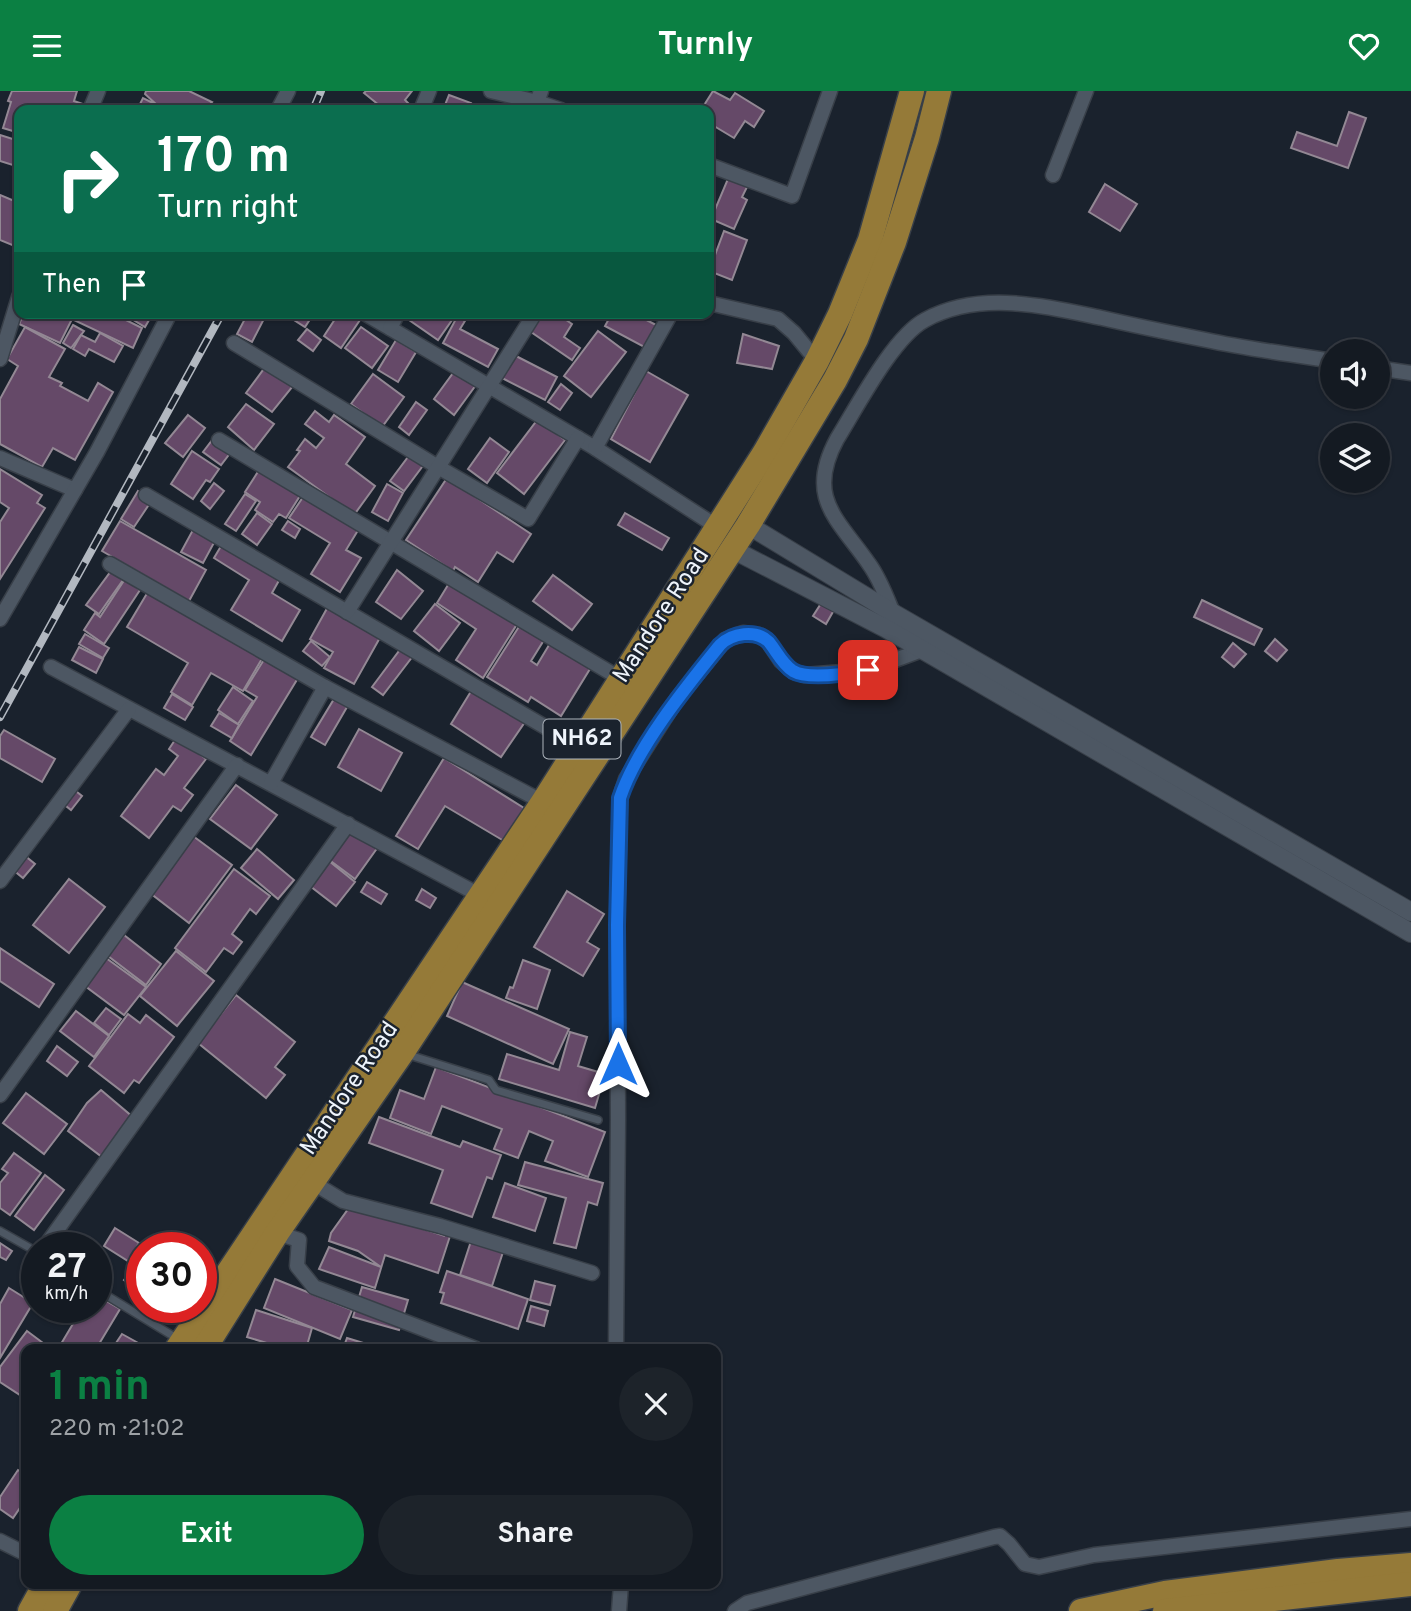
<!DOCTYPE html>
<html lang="en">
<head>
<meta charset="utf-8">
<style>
	body { margin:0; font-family:Overpass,sans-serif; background:#1d232a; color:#f1f3f6; height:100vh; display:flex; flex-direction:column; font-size:26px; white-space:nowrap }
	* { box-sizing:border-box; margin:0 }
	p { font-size:23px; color:#9da1a5 }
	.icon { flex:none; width:38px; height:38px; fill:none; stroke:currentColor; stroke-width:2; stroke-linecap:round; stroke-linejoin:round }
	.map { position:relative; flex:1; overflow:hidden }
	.sheet { position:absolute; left:21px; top:1253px; width:700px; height:245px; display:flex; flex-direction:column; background:#141a22; border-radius:14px; box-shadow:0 2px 5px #0004,0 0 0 2px #333840 }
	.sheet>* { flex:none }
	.guide { position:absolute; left:14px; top:14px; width:700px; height:214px; border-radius:14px; box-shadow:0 2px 5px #0004,0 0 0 2px #333840; background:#0b6e4f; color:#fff; overflow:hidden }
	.fabs { position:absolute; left:1320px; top:248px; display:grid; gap:14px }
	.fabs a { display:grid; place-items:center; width:70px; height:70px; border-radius:50%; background:#141a22; box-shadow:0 2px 5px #0004,0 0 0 2px #333840; font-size:35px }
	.speed { position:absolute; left:21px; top:1141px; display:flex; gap:14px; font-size:35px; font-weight:700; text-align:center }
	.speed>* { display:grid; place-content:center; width:91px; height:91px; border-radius:50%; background:#141a22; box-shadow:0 2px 5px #0004,0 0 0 2px #333840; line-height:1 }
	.speed small { font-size:18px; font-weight:400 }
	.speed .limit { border:10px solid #d22; background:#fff; color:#111 }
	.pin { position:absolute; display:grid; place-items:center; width:60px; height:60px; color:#fff; margin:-30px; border-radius:14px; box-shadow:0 4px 10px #0006 }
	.me { position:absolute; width:77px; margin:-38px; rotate:0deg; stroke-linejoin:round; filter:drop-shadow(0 0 5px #0008) }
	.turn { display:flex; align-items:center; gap:24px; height:147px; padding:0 28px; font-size:32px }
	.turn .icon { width:91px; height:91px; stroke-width:2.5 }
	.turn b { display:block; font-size:49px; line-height:60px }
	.then { display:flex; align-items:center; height:66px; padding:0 28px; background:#0003; gap:14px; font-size:26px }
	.round { display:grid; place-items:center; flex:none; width:74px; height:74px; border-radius:37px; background:#1d232a }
	.headline { display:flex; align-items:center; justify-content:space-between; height:119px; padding:0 28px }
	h1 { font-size:42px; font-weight:700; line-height:52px; color:#0b8043 }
	.button { display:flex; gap:14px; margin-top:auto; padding:14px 28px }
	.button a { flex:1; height:80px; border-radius:42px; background:#0b8043; color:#fff; font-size:28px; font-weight:700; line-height:80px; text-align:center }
	.button a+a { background:#1d232a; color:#f1f3f6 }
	header { display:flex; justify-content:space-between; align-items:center; height:91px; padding:0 28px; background:#0b8043; color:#fff; font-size:32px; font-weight:700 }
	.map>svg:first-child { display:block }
	.building { fill:#654968; stroke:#938894; stroke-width:2 }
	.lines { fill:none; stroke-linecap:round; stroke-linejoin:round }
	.service-casing { stroke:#383f48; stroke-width:10 }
	.minor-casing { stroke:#383f48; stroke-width:17 }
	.tertiary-casing { stroke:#383f48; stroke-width:20 }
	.trunk-casing { stroke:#383f48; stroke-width:27 }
	.service { stroke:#4d5763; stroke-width:7 }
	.minor { stroke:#4d5763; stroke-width:14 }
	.tertiary { stroke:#4d5763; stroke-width:18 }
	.trunk { stroke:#957a38; stroke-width:24 }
	.rail-casing { stroke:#b2b8c0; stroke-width:8 }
	.rail { stroke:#1a222d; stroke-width:5; stroke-dasharray:16; stroke-linecap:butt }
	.route-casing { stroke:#114b97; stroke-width:18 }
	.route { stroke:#1a73e8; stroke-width:12 }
	.labels { text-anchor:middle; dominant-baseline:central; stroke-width:5; stroke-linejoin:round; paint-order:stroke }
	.shield { fill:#1a222d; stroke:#aeb5bd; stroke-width:2 }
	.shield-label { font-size:23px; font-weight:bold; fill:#eef4fb }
	.street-label { font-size:24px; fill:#eef4fb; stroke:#1a222d }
</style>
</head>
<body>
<header><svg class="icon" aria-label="menu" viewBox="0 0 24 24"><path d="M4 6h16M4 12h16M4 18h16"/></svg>Turnly<svg class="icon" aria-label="heart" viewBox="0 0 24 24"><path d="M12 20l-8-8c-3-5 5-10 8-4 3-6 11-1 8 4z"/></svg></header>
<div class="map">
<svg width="1411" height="1520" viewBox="0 0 1411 1520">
	<rect width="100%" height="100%" fill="#1a222d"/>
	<g class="building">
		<path d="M12,0H77L74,10L83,13L80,19H19V42L3,37L11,11L8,10Z"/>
		<path d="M146,0H189L212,11L204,19H137L143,7L157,14L145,3Z"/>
		<path d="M366,0H412L405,9L408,12L401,19H385L364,2Z"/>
		<path d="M713,0L730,9L735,2L764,20L754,36L745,30L734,47L709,32V19H701Z"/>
		<path d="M449,4L471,12L469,19H443Z"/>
		<path d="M1349,21L1366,27L1348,77L1291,57L1297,41L1337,55Z"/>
		<path d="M0,44L19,50V76L0,70Z"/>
		<path d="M730,83L749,92L742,106L747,109L734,138L711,128Z"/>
		<path d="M1105,93L1137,113L1120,140L1089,121Z"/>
		<path d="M0,104L19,112V150L17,156L0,149Z"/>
		<path d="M724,140L747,149L732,189L709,180Z"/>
		<path d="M24,222H112L142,237L133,257L72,228L60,252L19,233Z"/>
		<path d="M122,222H153L145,236Z"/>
		<path d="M248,222H267L252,251L237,243Z"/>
		<path d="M283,222H314L305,236Z"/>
		<path d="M339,222H357L362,226L341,257L324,245Z"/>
		<path d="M399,222H457L438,249Z"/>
		<path d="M544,222H556L572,233L564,246L580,257L572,269L531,241Z"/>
		<path d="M612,222H633L660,236L648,258L605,235Z"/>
		<path d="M457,226L465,230L460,238L498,258L488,276L443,252Z"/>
		<path d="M73,234L84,240L71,257L63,252Z"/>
		<path d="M25,236L65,258L49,286L62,292L60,295L88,310L98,292L113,301L75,369L53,357L42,376L0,353V308L18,275L7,268Z"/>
		<path d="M361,236L388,255L372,277L345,257Z"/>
		<path d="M307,238L321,249L313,260L298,249Z"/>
		<path d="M598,240L626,261L591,306L564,285Z"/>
		<path d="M100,242L123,255L114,271L89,258L85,265L73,258L81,244L95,251Z"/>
		<path d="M743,243L779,255L772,278L737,272Z"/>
		<path d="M396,249L416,261L398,291L378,279Z"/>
		<path d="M514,264L557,286L545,309L502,287Z"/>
		<path d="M266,275L293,295L272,321L246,302Z"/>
		<path d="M456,278L476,294L454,324L434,308Z"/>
		<path d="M646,280L688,304L650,371L611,348Z"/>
		<path d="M373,283L404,306L382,336L351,313Z"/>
		<path d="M561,293L572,302L560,319L548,311Z"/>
		<path d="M416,311L427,319L409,344L399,336Z"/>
		<path d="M246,313L274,333L254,359L228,336Z"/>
		<path d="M315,320L329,331L334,324L365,346L346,373L375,395L354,424L288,376L300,360L297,359L305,348L316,357L324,347L305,333Z"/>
		<path d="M188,324L205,337L183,366L165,352Z"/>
		<path d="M538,328L565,349L524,403L497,382Z"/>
		<path d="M490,347L509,361L487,392L468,378Z"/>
		<path d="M213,348L231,361L221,374L203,361Z"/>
		<path d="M192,360L219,378L210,391L206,389L193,408L171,393Z"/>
		<path d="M411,362L425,372L404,400L390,390Z"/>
		<path d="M261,376L303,400L286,427L279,423L273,431L255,419L260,411L245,401Z"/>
		<path d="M0,378L42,404L37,412L45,417L0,488V431L9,417L0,411Z"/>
		<path d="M447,387L531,443L513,471L497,461L478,491L455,476L453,480L406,449Z"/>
		<path d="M214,392L224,400L210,418L201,410Z"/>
		<path d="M387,393L403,402L388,430L372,421Z"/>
		<path d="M138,400L152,409L134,436L121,428Z"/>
		<path d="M245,403L256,410L236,440L225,433Z"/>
		<path d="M305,403L360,436L346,459L361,467L340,501L311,483L330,452L289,427Z"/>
		<path d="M257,422L272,433L257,454L242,443Z"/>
		<path d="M625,422L669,447L662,459L618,434Z"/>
		<path d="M120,430L206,479L189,510L102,460Z"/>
		<path d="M288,430L300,438L295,447L282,439Z"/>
		<path d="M194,437L216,448L203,472L181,461Z"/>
		<path d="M224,450L282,484L272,502L300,519L282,550L231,519L249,489L214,467Z"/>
		<path d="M397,479L423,500L401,528L376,511Z"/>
		<path d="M111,480L123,489L99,523L86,514Z"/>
		<path d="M553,484L592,513L572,539L533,510Z"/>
		<path d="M125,488L140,499L104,553L84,539L95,522L100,526Z"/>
		<path d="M451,489L519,530L483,587L456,569L476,538L437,512Z"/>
		<path d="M149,499L263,566L243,600L211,582L192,614L171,601L188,572L127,536Z"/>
		<path d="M1202,509L1262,538L1254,554L1194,526Z"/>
		<path d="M822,511L834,519L826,533L813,525Z"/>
		<path d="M330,512L382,543L354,593L324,577L333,561L310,548Z"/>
		<path d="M435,513L460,532L439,560L414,540Z"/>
		<path d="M520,534L544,549L531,570L537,574L552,549L593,573L561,625L531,606L528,611L487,586Z"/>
		<path d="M85,543L109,557L103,567L79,553Z"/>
		<path d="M1275,548L1287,559L1277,570L1265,560Z"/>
		<path d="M311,550L330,566L322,575L303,560Z"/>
		<path d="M1233,552L1246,563L1234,576L1222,566Z"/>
		<path d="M79,556L103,568L96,582L72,569Z"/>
		<path d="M402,556L413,565L383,604L372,596Z"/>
		<path d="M265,567L298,587L251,664L230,650L257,606L245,599Z"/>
		<path d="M233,596L253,610L238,633L218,619Z"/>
		<path d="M473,597L527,628L501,666L451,633Z"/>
		<path d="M172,603L193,616L185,629L164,617Z"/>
		<path d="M334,608L347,616L325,654L311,646Z"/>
		<path d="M219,622L239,634L232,647L211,635Z"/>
		<path d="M359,638L402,662L381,700L338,676Z"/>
		<path d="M4,639L55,668L42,691L0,667V645Z"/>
		<path d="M177,646L206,668L184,697L193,704L181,720L173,715L149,747L121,725L156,678L164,684L178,665L169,658Z"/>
		<path d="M444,667L524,717L504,750L445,715L418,758L396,745Z"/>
		<path d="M236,694L277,724L251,758L210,728Z"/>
		<path d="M72,697L82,705L71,719L61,711Z"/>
		<path d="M352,736L378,756L355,788L328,768Z"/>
		<path d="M193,745L232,774L189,832L150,802Z"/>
		<path d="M257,758L294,789L278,808L241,777Z"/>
		<path d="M24,764L35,773L23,787L12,778Z"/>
		<path d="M329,770L355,791L336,815L310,795Z"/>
		<path d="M234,778L270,805L256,823L250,818L232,843L242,851L233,863L224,857L206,881L175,857Z"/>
		<path d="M69,788L105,816L69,862L33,834Z"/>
		<path d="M367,791L387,803L381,813L361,801Z"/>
		<path d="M422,798L436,807L430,817L416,809Z"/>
		<path d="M567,800L604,823L587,851L599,858L583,885L534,856Z"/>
		<path d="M124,844L161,873L146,894L108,865Z"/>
		<path d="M0,857L54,893L39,916L0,890Z"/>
		<path d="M176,860L214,890L177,935L140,905Z"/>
		<path d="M106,867L146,896L124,924L85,895Z"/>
		<path d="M523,869L550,879L537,918L506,907L510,896L513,897Z"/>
		<path d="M462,891L569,938L553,973L447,925Z"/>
		<path d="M236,904L295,951L275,976L285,984L266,1007L198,952Z"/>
		<path d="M106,917L121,928L109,944L94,932Z"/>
		<path d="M76,920L109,945L94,966L60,940Z"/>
		<path d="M128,923L140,932L146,924L174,946L139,992L134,989L124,1002L89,975Z"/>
		<path d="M570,941L587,946L578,975L605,983L595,1017L499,988L507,963L559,979Z"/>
		<path d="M57,955L78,971L67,985L47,970Z"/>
		<path d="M436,976L605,1041L588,1086L545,1070L553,1050L529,1040L518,1067L494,1058L502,1038L442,1015L431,1043L390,1027L400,999L424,1008Z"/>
		<path d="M101,999L134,1027L102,1066L68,1040L87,1012Z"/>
		<path d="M26,1002L67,1033L44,1063L3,1032Z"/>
		<path d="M379,1026L460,1056L463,1050L501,1064L492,1088L487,1086L472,1126L431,1112L443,1079L369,1052Z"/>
		<path d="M14,1062L41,1082L10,1124L0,1117V1092L8,1082L2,1078Z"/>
		<path d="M525,1071L603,1092L597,1114L588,1111L576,1157L554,1152L566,1107L518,1094Z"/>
		<path d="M45,1084L64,1099L34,1139L15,1125Z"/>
		<path d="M505,1092L546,1107L535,1140L493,1126Z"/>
		<path d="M351,1114L445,1145L432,1136L451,1142L438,1182L385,1164L375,1197L319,1178L329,1156L381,1176L358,1160L329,1150L331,1142Z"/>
		<path d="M115,1137L139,1152L128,1170L104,1155Z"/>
		<path d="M472,1147L504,1158L492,1195L460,1184Z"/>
		<path d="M0,1152L12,1160L6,1169L0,1166Z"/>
		<path d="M139,1169L142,1171V1203L124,1189Z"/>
		<path d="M447,1180L528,1208L518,1238L441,1212L444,1202L440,1201Z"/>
		<path d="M275,1188L352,1219L340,1248L264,1217Z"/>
		<path d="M535,1190L555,1195L550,1214L530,1209Z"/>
		<path d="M362,1196L408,1209L399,1239L353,1226Z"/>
		<path d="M9,1197L33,1212L0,1267V1213Z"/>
		<path d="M96,1204L120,1218L96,1258H58L83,1216H96Z"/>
		<path d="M531,1215L548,1220L544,1235L527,1230Z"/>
		<path d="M37,1216H68L59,1229Z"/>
		<path d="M256,1219L312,1237L306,1258H286L247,1246Z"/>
		<path d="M27,1240L51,1258H26V1295L20,1304L0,1291V1276Z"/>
		<path d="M122,1243L140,1253L136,1258H112Z"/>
		<path d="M347,1247L383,1258H343Z"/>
		<path d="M18,1379L26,1384V1408L13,1427L0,1418V1406Z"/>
	</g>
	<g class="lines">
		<defs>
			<g id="service">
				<path d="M406,963L489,989L496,999L598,1029"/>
				<path d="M0,1140L37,1161"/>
				<path d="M96,1198L178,1248"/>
			</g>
			<g id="minor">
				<path d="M491,0L537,11"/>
				<path d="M541,0L537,11L561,19"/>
				<path d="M90,19L98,0"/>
				<path d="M278,19L288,0"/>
				<path d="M421,19L429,0"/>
				<path d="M709,74L792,105L830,0"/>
				<path d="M1053,84L1086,0"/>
				<path d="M709,212L778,228L794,242L817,270"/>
				<path d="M364,222L595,357L719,437"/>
				<path d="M390,237L398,222"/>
				<path d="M234,252L438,376L528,428L578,347"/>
				<path d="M0,268L19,206"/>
				<path d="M1377,277L1411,282"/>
				<path d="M219,349L621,588"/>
				<path d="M595,357L671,222"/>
				<path d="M0,367L75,399"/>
				<path d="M146,404L578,655"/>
				<path d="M110,473L325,596L543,711"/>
				<path d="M347,521L535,222"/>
				<path d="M893,522C886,505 880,488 869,473C838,428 805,407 837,348C857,316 893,246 925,229C980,199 1044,215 1102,227C1136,235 1171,242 1206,249C1247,258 1290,263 1332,270"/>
				<path d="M0,528L97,361L170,222"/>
				<path d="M51,576L485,807"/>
				<path d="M271,692L325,596"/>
				<path d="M0,790L129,618"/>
				<path d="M0,1004L237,674"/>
				<path d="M312,1091L343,1110L440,1135L592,1182"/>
				<path d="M277,1142L299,1149L297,1175L314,1196L476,1258"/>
				<path d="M44,1157L348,733"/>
				<path d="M616,1258L618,1029L617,834L620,707L626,688L677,608L725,549L743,542L759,544L767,549L781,570L794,581L805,584L868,579L922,559"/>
				<path d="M0,1450L26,1463"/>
				<path d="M619,1520L621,1493"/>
				<path d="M735,1520L747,1512L994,1446L1000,1445L1009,1453L1025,1473L1039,1476L1094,1464L1411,1428"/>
			</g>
			<g id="tertiary">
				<path d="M748,434L893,522L1411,821"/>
				<path d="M732,458L885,537L1411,842"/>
			</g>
			<g id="trunk">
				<path d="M177,1258L543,711L765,361L817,270L840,223L870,149L912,0"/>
				<path d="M204,1258L277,1142L402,962L748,434L835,289L856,248L894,151L927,47L939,0"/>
				<path d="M30,1520L45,1493"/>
				<path d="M55,1520L70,1493"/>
				<path d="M1081,1520L1165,1502L1338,1480L1411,1474"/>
				<path d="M1165,1520L1411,1493"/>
			</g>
		</defs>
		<use href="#service" class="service-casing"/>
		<use href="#minor" class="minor-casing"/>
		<use href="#tertiary" class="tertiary-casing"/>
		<use href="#trunk" class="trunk-casing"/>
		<use href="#service" class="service"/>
		<use href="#minor" class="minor"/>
		<use href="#tertiary" class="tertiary"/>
		<use href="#trunk" class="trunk"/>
		<defs>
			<g id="rail">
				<path d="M313,19L321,0"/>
				<path d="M0,626L222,222"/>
			</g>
		</defs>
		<use href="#rail" class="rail-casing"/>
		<use href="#rail" class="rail"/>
	</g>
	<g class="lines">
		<defs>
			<path id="route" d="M618,973L617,834L620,707C637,656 686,596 720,554C732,542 756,538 769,551C777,561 782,573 793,580C808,589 851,582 868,579"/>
		</defs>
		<use href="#route" class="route-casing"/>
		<use href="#route" class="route"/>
	</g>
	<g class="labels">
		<rect class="shield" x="543.5" y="628.5" width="77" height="39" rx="5"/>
		<g class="shield-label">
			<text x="582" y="648">NH62</text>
		</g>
		<g class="street-label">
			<text transform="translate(662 525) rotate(-57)">Mandore Road</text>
			<text transform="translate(350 998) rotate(-56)">Mandore Road</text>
		</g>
	</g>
</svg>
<div class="fabs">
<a><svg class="icon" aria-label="sound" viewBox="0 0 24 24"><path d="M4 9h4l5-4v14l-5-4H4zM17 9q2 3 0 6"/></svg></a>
<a><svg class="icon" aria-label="layers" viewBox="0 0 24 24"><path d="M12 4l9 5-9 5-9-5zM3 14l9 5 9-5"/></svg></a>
</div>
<div class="speed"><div>27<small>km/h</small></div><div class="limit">30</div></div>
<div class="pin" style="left:868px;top:579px;background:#d93025"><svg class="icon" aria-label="arrive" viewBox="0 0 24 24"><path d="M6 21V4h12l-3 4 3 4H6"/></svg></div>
<svg class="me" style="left:618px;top:973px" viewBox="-20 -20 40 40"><path d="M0-17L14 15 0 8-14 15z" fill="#1a73e8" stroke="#fff" stroke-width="4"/></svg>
<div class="guide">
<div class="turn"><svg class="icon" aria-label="right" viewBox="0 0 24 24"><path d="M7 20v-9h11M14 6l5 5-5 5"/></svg><div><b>170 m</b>Turn right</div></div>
<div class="then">Then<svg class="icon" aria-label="arrive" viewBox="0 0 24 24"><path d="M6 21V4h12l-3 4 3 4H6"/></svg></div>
</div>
<section class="sheet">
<div class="headline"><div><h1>1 min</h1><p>220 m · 21:02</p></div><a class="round"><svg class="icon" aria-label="close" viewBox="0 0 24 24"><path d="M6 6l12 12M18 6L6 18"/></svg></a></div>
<div class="button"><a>Exit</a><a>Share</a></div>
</section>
</div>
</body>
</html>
